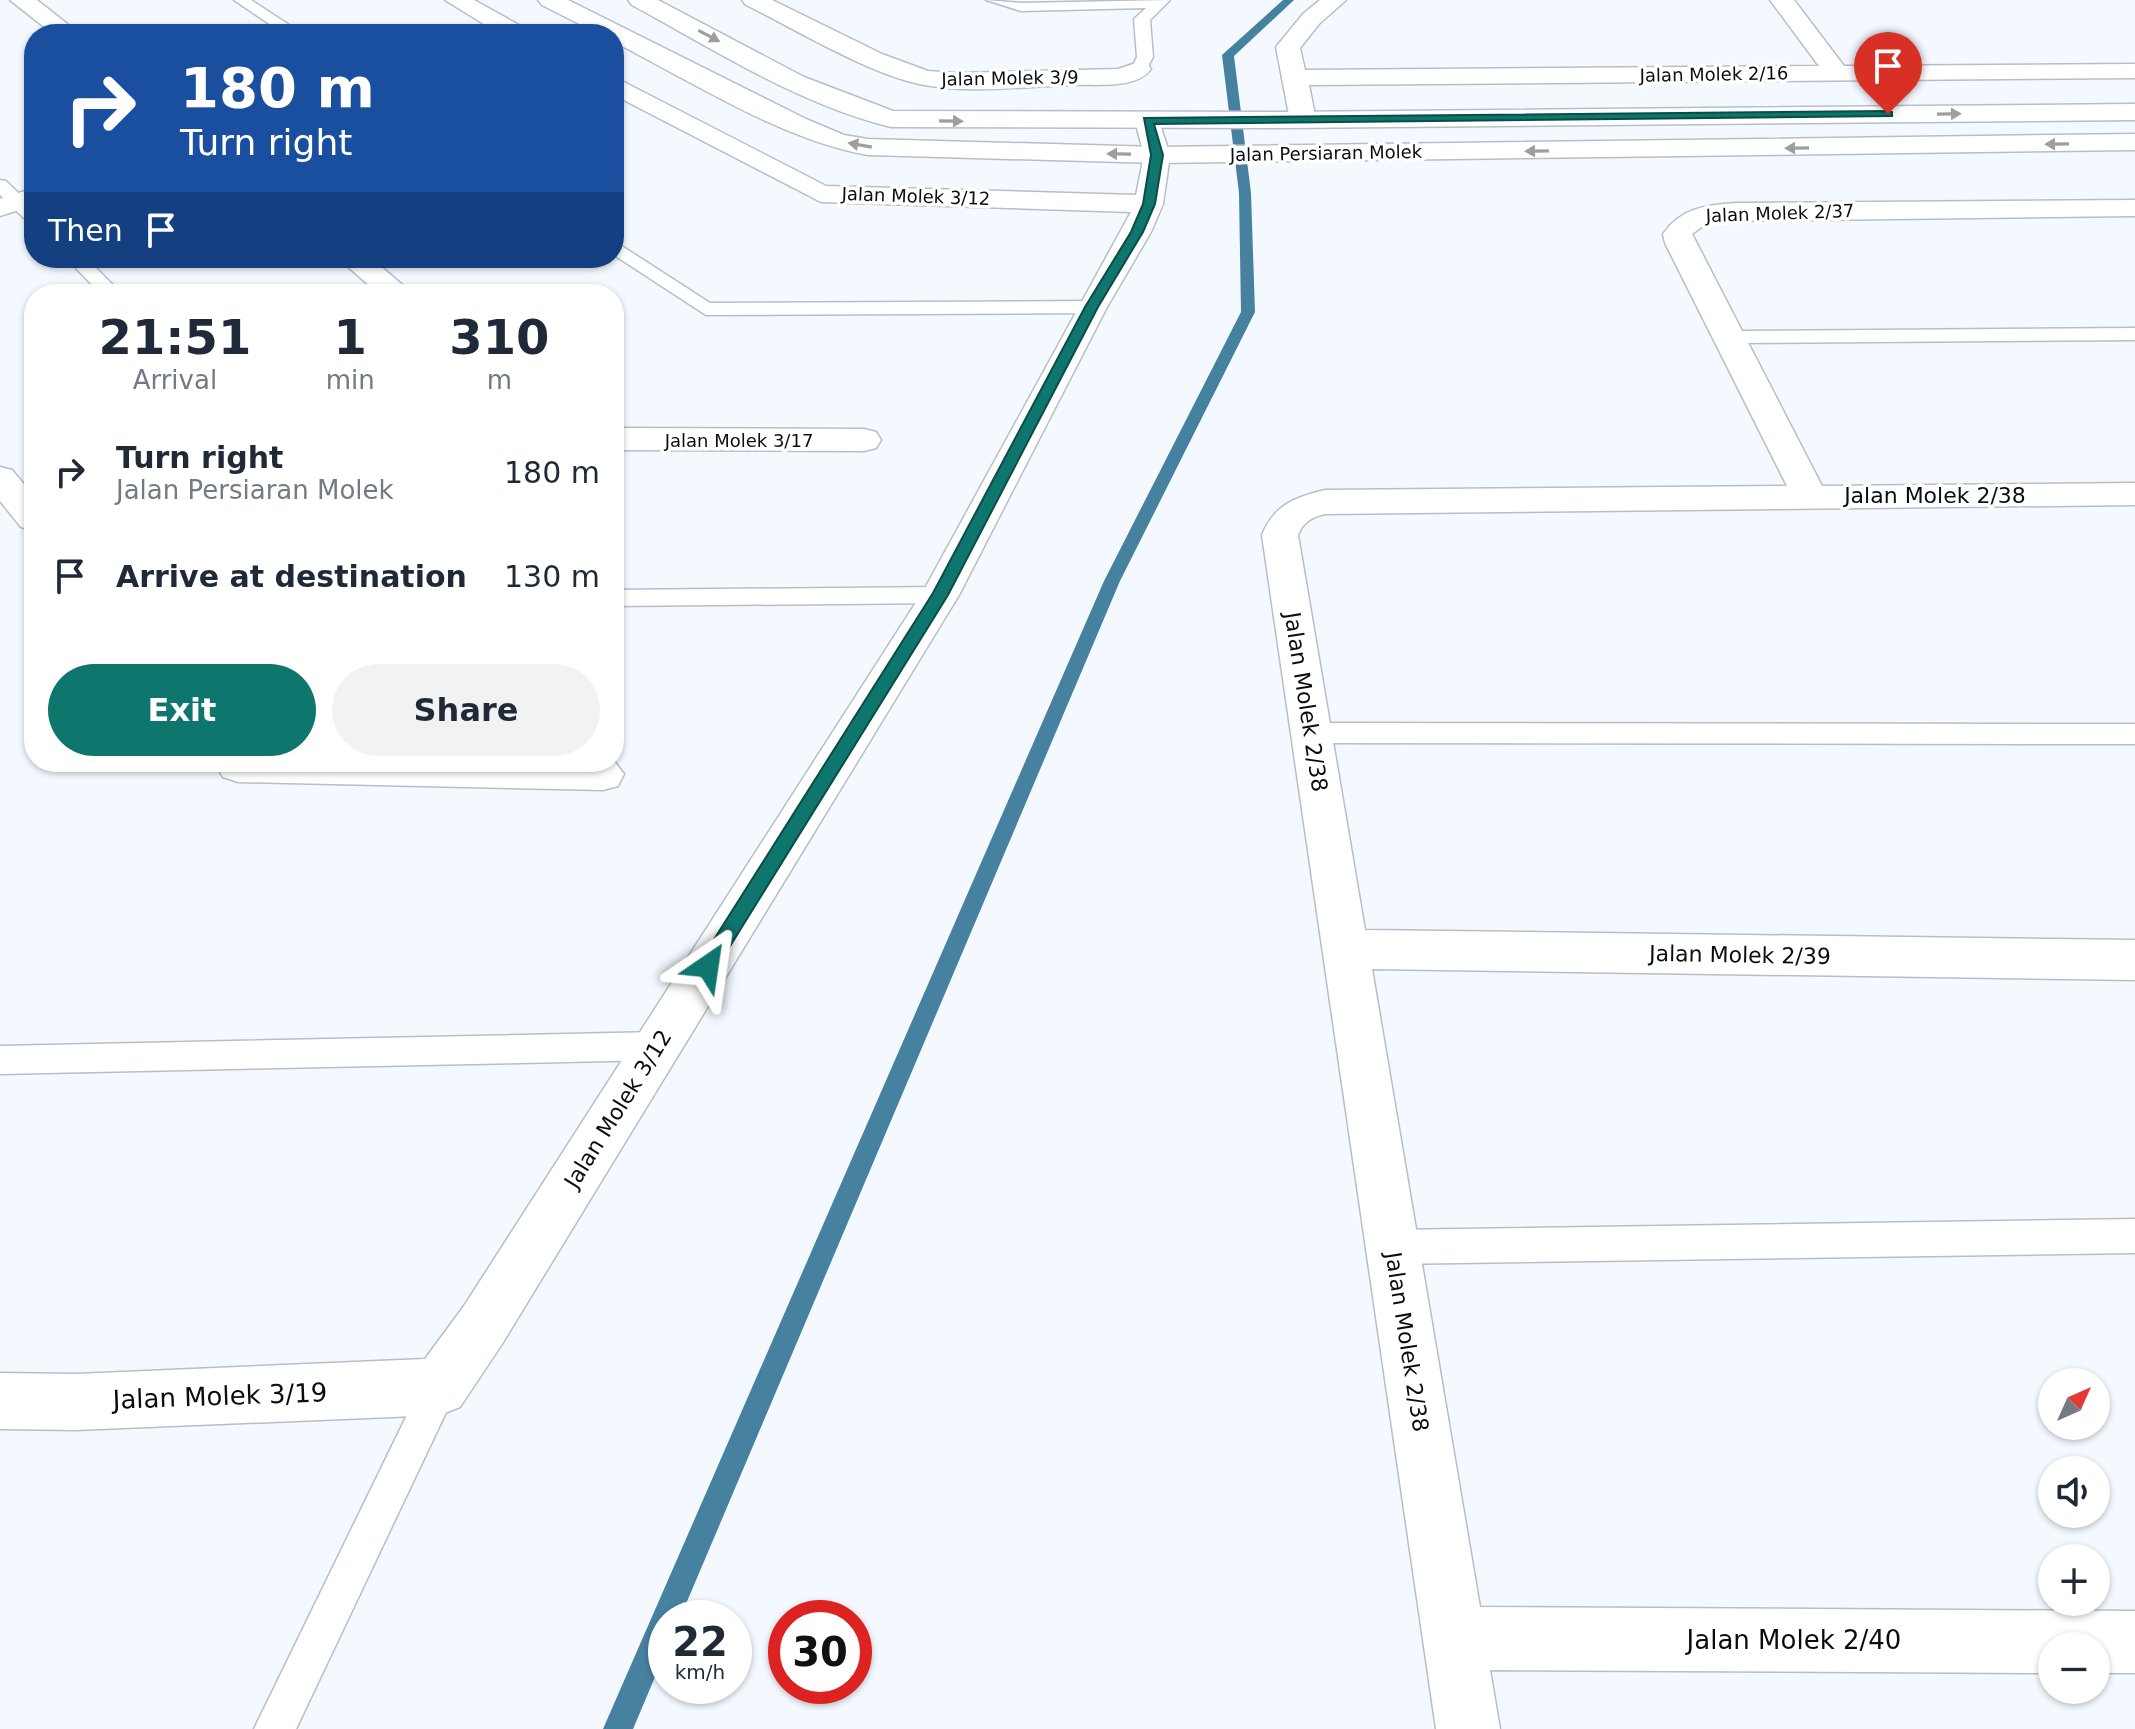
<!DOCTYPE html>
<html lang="en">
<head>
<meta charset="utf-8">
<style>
	body { margin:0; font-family:"DejaVu Sans",sans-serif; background:#f2f2f3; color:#1f2937; height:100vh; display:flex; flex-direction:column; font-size:30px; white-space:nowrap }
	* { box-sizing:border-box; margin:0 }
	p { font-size:26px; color:#747a83 }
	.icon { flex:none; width:44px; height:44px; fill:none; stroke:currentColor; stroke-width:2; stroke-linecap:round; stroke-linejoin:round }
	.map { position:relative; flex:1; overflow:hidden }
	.drawer { position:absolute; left:24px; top:284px; width:600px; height:488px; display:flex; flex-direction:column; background:#fff; border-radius:32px; box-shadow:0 2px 6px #0004 }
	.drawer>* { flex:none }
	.top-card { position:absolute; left:24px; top:24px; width:600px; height:244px; border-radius:32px; box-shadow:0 2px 6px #0004; background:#1a4fa0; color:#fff; overflow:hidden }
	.needle { width:52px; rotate:45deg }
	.tools { position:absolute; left:2038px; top:1368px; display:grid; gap:16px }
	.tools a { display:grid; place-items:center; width:72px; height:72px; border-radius:50%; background:#fff; box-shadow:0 2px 6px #0004; font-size:40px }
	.speed { position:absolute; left:648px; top:1600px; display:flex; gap:16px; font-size:40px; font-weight:700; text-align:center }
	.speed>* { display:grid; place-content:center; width:104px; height:104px; border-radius:50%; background:#fff; box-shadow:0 2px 6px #0004; line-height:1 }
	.speed small { font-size:20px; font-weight:400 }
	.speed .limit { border:12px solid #d22; background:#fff; color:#111 }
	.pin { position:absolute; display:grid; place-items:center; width:68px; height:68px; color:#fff; margin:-82px -34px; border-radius:50% 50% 50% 0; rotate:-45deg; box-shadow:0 0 8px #0007 }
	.pin .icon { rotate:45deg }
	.me { position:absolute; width:88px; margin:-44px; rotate:32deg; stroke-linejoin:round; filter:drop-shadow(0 0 6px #0008) }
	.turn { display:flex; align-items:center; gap:28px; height:168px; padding:0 24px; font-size:36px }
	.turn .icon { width:104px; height:104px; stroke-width:2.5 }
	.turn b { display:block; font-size:56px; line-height:68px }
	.then { display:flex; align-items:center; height:76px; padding:0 24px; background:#0003; gap:16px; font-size:30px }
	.eta { display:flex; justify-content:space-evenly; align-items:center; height:136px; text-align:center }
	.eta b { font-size:48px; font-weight:700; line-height:56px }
	.action { display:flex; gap:16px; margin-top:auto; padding:16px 24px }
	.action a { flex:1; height:92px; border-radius:48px; background:#0f766e; color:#fff; font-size:32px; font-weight:700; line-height:92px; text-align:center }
	.action a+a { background:#f2f2f3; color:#1f2937 }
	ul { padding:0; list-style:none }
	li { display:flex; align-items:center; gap:24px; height:104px; padding:0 24px }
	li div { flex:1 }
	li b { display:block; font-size:30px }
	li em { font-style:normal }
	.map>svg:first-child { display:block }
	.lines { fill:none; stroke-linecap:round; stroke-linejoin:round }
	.stream { fill:#4781a0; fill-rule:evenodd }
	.service-casing { stroke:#b6bfc8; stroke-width:3 }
	.minor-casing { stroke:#b6bfc8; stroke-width:3 }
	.secondary-casing { stroke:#b6bfc8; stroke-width:3 }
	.service { fill:#fff; fill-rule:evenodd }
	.minor { fill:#fff; fill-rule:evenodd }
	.secondary { fill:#fff; fill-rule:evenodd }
	.oneway { fill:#9d9e9f }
	.route { fill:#0f766e; stroke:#0a4d48; stroke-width:2 }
	.labels { text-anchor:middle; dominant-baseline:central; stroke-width:7; stroke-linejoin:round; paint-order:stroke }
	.far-street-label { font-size:18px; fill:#0a0d10; stroke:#fff }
	.street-label { font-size:22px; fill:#0a0d10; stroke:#fff }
	.near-street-label { font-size:26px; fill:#0a0d10; stroke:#fff }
</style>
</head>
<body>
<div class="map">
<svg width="2135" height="1729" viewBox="0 0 2135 1729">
	<rect width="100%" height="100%" fill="#f4f9ff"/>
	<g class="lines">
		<path class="stream" d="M1283,0H1294L1234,56L1251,193L1255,312L1120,581L680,1618H666V1651L633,1729H603L1104,581L1241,312L1239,193L1222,55Z"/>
		<defs>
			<g id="service">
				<path d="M234,0H251L303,34H284Z"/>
				<path d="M986,0L1021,3L1170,0L1150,20L1153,57L1145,72L1139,74L1131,69L1137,57L1134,19L1146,8L1021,11Z"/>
				<path d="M0,180L6,181L34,208V223L28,222L0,195Z"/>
				<path d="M614,241L710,303L1092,301L1102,307L1092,313L706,315L614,255Z"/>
				<path d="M66,258H86L122,294H101Z"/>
				<path d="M2135,328V340L1731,343L1721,337L1731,331Z"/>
				<path d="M940,587L948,589L952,595L948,601L940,603L614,606V590Z"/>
				<path d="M1311,723L2135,724V744L1311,743L1302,740L1298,733L1302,726Z"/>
				<path d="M658,1032L669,1036L673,1046L669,1056L658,1060L0,1074V1046Z"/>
				<path d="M2135,1219V1253L1393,1264L1381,1259L1376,1247L1381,1235L1393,1230Z"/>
				<path d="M440,1369L453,1374L458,1387L296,1729H254L427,1374Z"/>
			</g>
			<g id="minor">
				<path d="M10,0H37L80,34H53Z"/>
				<path d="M445,0H474L526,29L529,34H500Z"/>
				<path d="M742,0H772L882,54L928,71L956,73L1118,69L1139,62L1148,64L1151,69C1137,89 1098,84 1076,85C1027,86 973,94 924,85C872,76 795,29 746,5Z"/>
				<path d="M1320,0H1346L1319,24L1300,48L1305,70L1819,66L1770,0H1794L1844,66L2135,64V78L1309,85L1316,120L1312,126H1294L1290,120L1276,47L1303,14Z"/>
				<path d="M614,77L826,186L1136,195L1144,155L1135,121L1139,115H1157L1170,155L1163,204L1151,232L1107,307L959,595L502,1344L460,1407L440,1415L76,1430L0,1429V1373L76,1374L425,1359L464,1306L924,590L1131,212L821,202L614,95Z"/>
				<path d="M34,188V205L0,216V199Z"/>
				<path d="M2135,200V216L1728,221L1706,224L1692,234L1822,486L2135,483V505L1325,514C1312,517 1303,522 1298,535L1365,930L2135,940V980L1372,969L1480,1607L2135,1611V1673H2096V1646H2052V1673L1490,1670L1500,1729H1436L1262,535C1274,505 1295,497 1325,490L1787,486L1665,243L1663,234C1681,208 1706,205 1736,203Z"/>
				<path d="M338,258H371L413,294H379Z"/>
				<path d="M614,428L864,429L876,432L881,440L876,448L864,451L614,450Z"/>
				<path d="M0,467L12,470L34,496V531L21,527L0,501Z"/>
				<path d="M614,761L624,774L618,786L603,790L238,782L223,777L214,762Z"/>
			</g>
			<g id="secondary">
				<path d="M538,0H568L806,119L844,135L868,139L1157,147L2135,134V150L1157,163L868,155C784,141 691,81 614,42V34H599L542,5Z"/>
				<path d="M628,0H658L804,77L893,111L1283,112L2135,104V120L1283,128L891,127C798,104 715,50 632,5Z"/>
			</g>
		</defs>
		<use href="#service" class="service-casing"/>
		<use href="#minor" class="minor-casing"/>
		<use href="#secondary" class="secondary-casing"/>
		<use href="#service" class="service"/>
		<use href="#minor" class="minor"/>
		<use href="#secondary" class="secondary"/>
	</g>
	<defs><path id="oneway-solid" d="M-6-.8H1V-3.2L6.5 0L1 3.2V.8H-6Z" transform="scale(2)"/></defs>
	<g class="oneway">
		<use href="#oneway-solid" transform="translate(709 36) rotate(28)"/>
		<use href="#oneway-solid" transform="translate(1949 114) rotate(-1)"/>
		<use href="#oneway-solid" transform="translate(951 121) rotate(1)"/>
		<use href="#oneway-solid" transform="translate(2057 144) rotate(179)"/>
		<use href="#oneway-solid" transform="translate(860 145) rotate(-170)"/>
		<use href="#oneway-solid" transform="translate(1797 148) rotate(179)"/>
		<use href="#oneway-solid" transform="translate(1537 151) rotate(179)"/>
		<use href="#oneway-solid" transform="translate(1119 154) rotate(-179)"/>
	</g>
	<path class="route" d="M1888,111L1892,112V116L1154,124L1163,155L1155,204L1143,232L1098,307L948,595L714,972L708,974L701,972L698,966L701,960L933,593L1085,307L1131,232L1143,204L1151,155L1144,118Z"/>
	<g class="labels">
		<g class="far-street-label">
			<text transform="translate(1714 74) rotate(-1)">Jalan Molek 2/16</text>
			<text transform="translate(1010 78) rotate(-1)">Jalan Molek 3/9</text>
			<text transform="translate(1326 153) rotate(-1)">Jalan Persiaran Molek</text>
			<text transform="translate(916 196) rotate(2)">Jalan Molek 3/12</text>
			<text transform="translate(1780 213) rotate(-2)">Jalan Molek 2/37</text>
			<text x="739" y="440">Jalan Molek 3/17</text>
		</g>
		<g class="street-label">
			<text x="1935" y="495">Jalan Molek 2/38</text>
			<text transform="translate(1306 702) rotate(81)">Jalan Molek 2/38</text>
			<text transform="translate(1740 955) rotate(1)">Jalan Molek 2/39</text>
			<text transform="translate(618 1109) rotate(-58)">Jalan Molek 3/12</text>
			<text transform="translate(1407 1342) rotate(81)">Jalan Molek 2/38</text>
		</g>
		<g class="near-street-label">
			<text transform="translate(220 1396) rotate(-2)">Jalan Molek 3/19</text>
			<text x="1794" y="1640">Jalan Molek 2/40</text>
		</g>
	</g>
</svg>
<div class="tools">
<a><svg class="needle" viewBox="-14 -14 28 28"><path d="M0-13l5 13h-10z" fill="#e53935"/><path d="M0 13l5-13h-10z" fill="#747a83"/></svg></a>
<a><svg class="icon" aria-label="sound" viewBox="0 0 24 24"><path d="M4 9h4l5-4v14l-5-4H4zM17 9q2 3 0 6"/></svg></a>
<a>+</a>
<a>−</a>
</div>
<div class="speed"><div>22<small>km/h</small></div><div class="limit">30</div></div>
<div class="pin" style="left:1888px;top:114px;background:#d93025"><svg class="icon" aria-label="arrive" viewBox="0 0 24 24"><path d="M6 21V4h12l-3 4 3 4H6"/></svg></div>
<svg class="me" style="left:708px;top:966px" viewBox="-20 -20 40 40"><path d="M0-17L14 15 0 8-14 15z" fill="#0f766e" stroke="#fff" stroke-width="4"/></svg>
<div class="top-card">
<div class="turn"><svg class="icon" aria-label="right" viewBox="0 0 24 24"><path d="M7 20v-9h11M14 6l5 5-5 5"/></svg><div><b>180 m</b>Turn right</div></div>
<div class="then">Then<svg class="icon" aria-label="arrive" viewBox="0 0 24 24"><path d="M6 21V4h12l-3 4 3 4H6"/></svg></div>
</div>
<section class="drawer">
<div class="eta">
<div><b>21:51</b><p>Arrival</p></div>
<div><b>1</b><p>min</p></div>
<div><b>310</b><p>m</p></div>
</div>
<ul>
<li><svg class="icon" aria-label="right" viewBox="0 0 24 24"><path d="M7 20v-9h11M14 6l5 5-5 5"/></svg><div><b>Turn right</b><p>Jalan Persiaran Molek</p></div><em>180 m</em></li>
<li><svg class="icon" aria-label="arrive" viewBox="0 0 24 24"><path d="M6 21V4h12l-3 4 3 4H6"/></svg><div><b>Arrive at destination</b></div><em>130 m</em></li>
</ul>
<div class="action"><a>Exit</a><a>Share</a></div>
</section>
</div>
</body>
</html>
